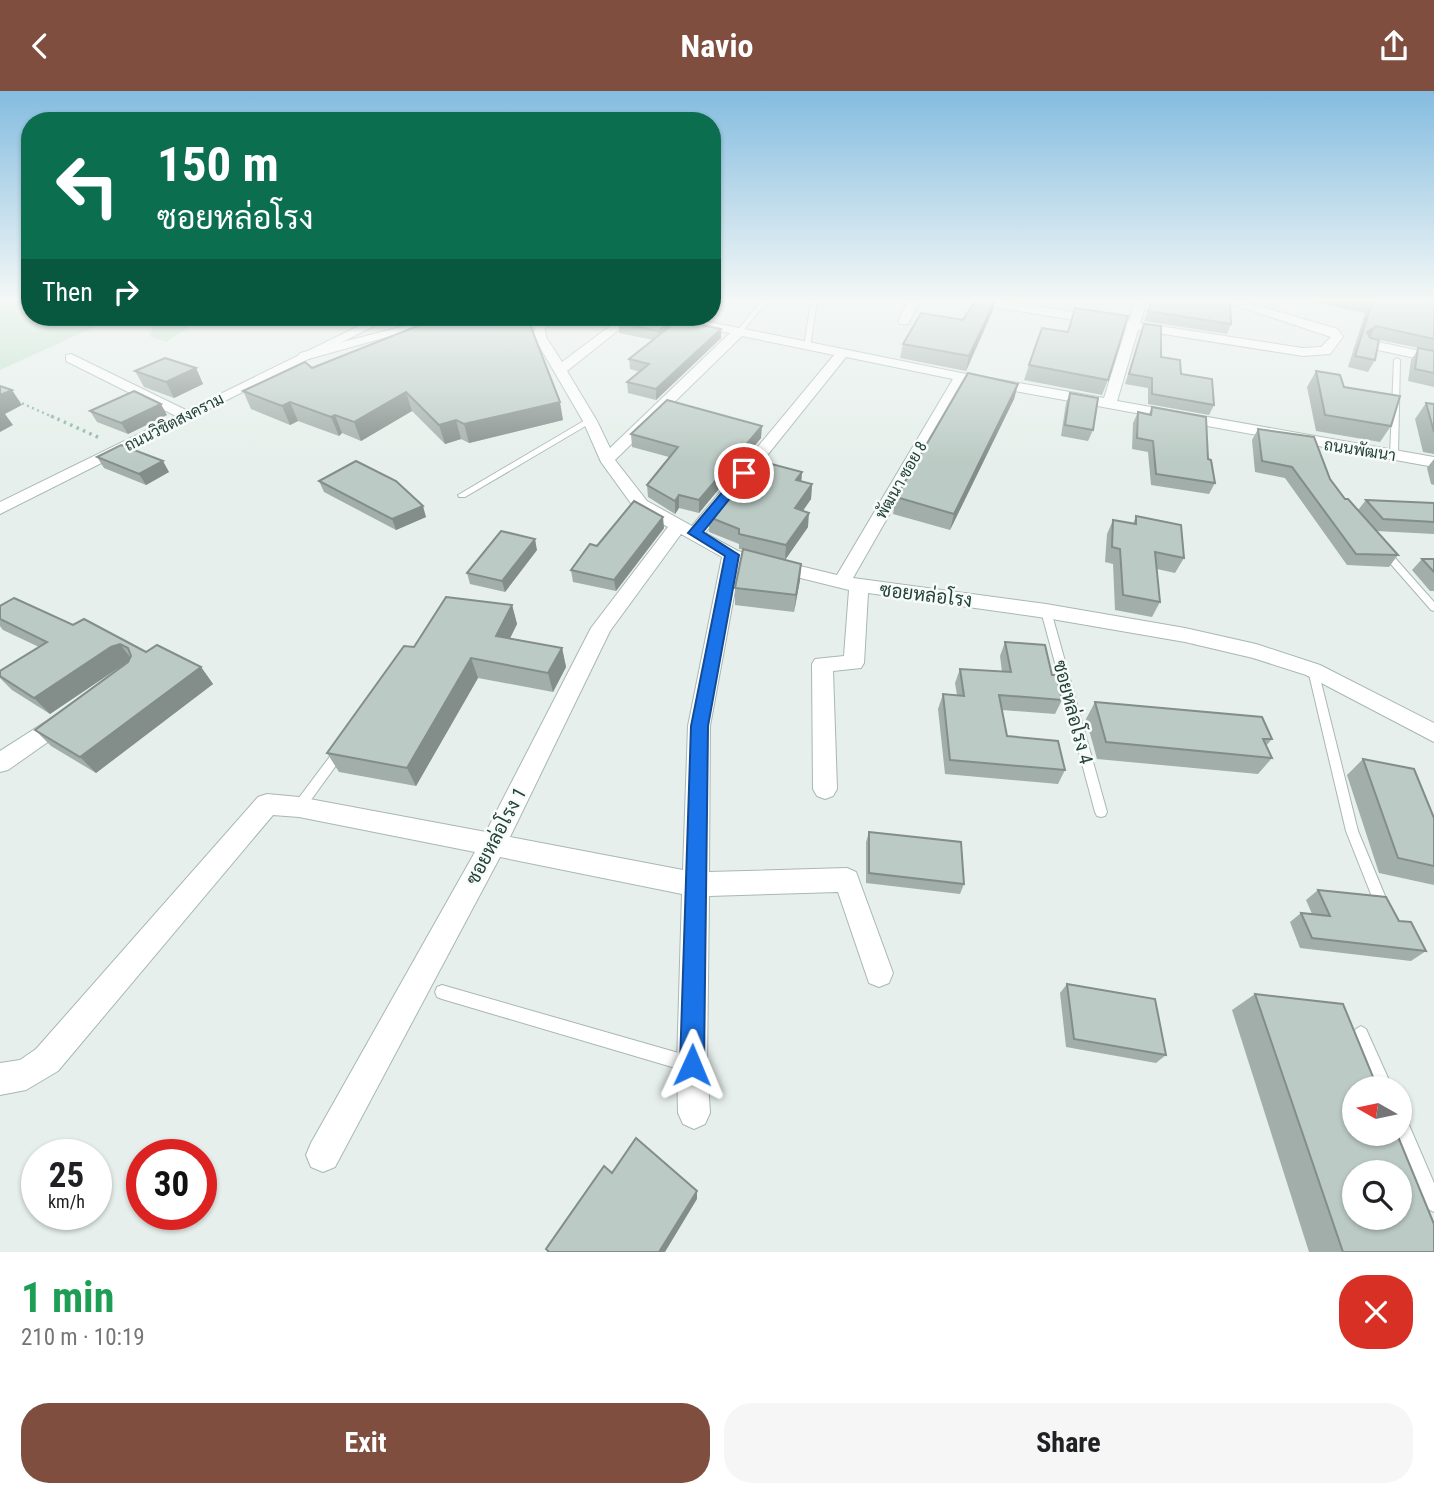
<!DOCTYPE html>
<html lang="en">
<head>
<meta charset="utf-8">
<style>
	body { margin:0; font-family:"Roboto Condensed",Sarabun,sans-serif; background:#f6f6f6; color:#202124; height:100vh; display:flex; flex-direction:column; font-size:26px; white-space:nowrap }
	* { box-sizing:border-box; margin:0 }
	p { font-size:23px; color:#757577 }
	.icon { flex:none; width:38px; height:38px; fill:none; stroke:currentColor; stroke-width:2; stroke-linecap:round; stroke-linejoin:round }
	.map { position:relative; height:1161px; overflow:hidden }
	.details { display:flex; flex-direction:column; background:#fff; flex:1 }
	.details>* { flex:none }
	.banner { position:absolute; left:21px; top:21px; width:700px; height:214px; border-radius:28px; box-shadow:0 2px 5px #0004; background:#0b6e4f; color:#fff; overflow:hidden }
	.needle { width:46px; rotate:279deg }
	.buttons { position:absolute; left:1342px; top:985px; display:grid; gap:14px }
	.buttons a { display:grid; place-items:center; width:70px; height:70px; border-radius:50%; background:#fff; box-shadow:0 2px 5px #0004; font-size:35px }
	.speed { position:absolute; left:21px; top:1048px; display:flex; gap:14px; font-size:35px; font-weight:700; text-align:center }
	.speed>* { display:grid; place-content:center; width:91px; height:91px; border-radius:50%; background:#fff; box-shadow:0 2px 5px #0004; line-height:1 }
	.speed small { font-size:18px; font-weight:400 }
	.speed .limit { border:10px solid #d22; background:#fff; color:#111 }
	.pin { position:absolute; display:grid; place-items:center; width:60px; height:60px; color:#fff; margin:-30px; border:4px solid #fff; border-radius:50%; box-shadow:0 2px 7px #0007 }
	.me { position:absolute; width:77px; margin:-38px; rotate:1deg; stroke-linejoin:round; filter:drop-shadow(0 0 5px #0008) }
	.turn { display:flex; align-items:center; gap:24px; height:147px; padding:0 21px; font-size:32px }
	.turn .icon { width:91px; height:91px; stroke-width:2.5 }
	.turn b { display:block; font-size:49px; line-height:60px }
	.then { display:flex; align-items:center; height:66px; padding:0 21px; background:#0003; gap:14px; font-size:26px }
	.round { display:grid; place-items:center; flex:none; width:74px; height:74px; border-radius:28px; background:#f6f6f6 }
	.overview { display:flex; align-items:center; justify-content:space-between; height:119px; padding:0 21px }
	h1 { font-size:42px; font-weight:700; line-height:52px; color:#1e9e55 }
	.action { display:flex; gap:14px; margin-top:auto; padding:14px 21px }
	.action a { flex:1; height:80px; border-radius:28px; background:#7f4e3f; color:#fff; font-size:28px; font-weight:700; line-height:80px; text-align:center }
	.action a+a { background:#f6f6f6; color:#202124 }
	header { display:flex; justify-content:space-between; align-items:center; height:91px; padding:0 21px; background:#7f4e3f; color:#fff; font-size:32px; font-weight:700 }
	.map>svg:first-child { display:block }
	.green { fill:#bfe0c8 }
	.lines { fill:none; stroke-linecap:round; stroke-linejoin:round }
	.service-casing { stroke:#a8b8b2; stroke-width:2 }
	.minor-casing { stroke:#a8b8b2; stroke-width:2 }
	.tertiary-casing { stroke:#a8b8b2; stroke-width:2 }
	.path-far1 { stroke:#86b3a5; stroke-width:2.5; stroke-dasharray:2 3.5; stroke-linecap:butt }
	.path { stroke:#86b3a5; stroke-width:3.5; stroke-dasharray:2.5 4.5; stroke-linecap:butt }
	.service { fill:#fff; fill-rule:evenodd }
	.minor { fill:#fff; fill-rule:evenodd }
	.tertiary { fill:#fff; fill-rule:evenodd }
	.wall { fill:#a1aea9 }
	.shaded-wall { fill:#838d89 }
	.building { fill:#bbcac4; stroke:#838d89; stroke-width:2; fill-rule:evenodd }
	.route { fill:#1a73e8; stroke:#114b97; stroke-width:2 }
	.labels { text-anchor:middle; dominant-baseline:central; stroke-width:5; stroke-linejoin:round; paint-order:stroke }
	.far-street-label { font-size:16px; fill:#24423a; stroke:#f7fbf9 }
	.street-label { font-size:19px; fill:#24423a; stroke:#f7fbf9 }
</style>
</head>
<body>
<header><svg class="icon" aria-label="back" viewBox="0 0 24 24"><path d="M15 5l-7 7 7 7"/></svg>Navio<svg class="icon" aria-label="share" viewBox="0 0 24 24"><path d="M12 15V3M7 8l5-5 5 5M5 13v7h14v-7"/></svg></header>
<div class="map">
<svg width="1434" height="1161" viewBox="0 0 1434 1161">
	<rect width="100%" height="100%" fill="#e6efeb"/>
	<g class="green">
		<path d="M0,210H30V226H116L0,279Z"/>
		<path d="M158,226H204L166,251L149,245Z"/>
	</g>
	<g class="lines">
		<defs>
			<g id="service">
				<path d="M761,210H767L742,241H738V239Z"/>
				<path d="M811,210H817L810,256L807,258L804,256Z"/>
				<path d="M701,226H707L701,233H697L696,232Z"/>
				<path d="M1397,267L1400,269L1398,364L1394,366L1390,364L1394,269Z"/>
				<path d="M587,328L594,330L465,406H459L458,404Z"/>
				<path d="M1385,458L1388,459L1434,511V520L1431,519L1382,463L1380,461L1382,459Z"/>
				<path d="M1046,517L1051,520L1107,721L1105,725L1101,726L1097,725L1095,721L1041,520Z"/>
				<path d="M1313,575L1318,579L1358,740L1390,817L1388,821L1383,823L1378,821L1346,740L1308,579Z"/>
				<path d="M341,654L345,656L347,659L345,662L303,720L299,721L295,720L293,716L295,712L337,656Z"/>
				<path d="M442,894L689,965L694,968L697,973L694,978L689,981L442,908L437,906L435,901L437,896Z"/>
				<path d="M1361,935L1366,938L1393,998H1377L1353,943L1356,938Z"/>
				<path d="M1400,1025L1406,1027L1434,1092V1121L1428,1118L1396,1043H1400Z"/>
			</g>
			<g id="minor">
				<path d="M908,210H920L908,233H900L898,230Z"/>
				<path d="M974,210H1003L1129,230L1135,210H1147L1140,232L1303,257L1321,256L1331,246L1222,210H1241L1338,238L1343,246L1330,263L1303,265L1138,239L1117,310L1434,366V376L965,291L853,487L1046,513L1185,537L1256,553L1320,574L1434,632V651L1306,584L1253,567L1185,551L1046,527L868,502L864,572L861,577L833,580L837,698L833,705L825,708L817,705L813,698L812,573L815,568L844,565L849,499L740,472L710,635L709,781L847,777L856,781L893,882L889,892L879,896L869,892L838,801L709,805L707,974L710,1022L705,1033L694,1038L683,1033L678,1022L677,974L682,803L500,766L335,1076L323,1081L311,1076L306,1064L311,1052L475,761L299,726L273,724L58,980L26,999L0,1004V972L20,969L36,958L258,706L267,703L299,706L486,741L591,537L668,436L635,418L601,371L583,330L534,246L535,232L549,226H564L545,237L546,246L562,271L622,226H635L567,280L597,330L610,357L730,242L668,230L662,226H685L961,282L1104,307L1126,237L980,214ZM742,245L834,264L692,435L647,410L615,369ZM846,266L953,288L837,484L738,460L705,442ZM681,443L722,466L688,635L683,779L510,746L610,540Z"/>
				<path d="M439,226H458L305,269L298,265L300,262Z"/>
				<path d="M1369,249L1434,263V271L1364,256L1363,253Z"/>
				<path d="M71,263L192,322L194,325L192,328H182L66,270V264Z"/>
				<path d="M64,619L72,622L75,628L72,634L8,679L0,681V660Z"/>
			</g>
			<path id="tertiary" d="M377,226H392L0,423V411Z"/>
		</defs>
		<use href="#service" class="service-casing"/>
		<use href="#minor" class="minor-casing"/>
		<use href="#tertiary" class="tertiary-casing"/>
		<path class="path-far1" d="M17,310L55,327"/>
		<path class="path" d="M51,325L102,348"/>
		<use href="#service" class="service"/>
		<use href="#minor" class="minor"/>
		<use href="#tertiary" class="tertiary"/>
	</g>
	<g class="wall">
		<path d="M975,210H996L993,219L966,280L900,267L903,253L963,229Z"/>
		<path d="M1151,210L1231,233L1227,243L1144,230Z"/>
		<path d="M1315,210H1434V296L1408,290L1411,269L1419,257L1370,247L1375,269L1368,281L1348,276L1365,222L1315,212Z"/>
		<path d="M440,226H529H527L563,329L469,352L461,348L445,353L412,320L361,350L342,342L339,345L298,330L290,334L251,318L243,300L312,277Z"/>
		<path d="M677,226V230L721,247L656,309L628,302L627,291L640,281L630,278L629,268L653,249L619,242V232Z"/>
		<path d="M1144,233L1161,266L1214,314L1209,324L1148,313V297L1125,293Z"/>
		<path d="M1029,274L1108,289L1102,304L1024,289Z"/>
		<path d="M196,277L203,293L174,307L144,296L135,280Z"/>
		<path d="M1316,280L1344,296L1391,335L1380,351L1316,340L1307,296Z"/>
		<path d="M1018,293L1014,308L950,439L893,423L896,406Z"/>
		<path d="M1070,302L1093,339L1088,350L1061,345L1066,312Z"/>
		<path d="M1426,312L1434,313V363L1423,361L1415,328Z"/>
		<path d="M1152,316L1208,368L1215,392L1209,403L1151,394L1148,361L1132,358L1133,332L1138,321L1149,323Z"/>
		<path d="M90,320L167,324L128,343L97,331Z"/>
		<path d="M1258,338L1330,388L1345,408L1358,419L1366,409L1434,412V443L1376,440L1398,464L1389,476L1347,474L1285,387L1255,381L1252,349Z"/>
		<path d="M631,343L761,347L699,422L679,417L675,423L648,406L647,394L669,366L632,356Z"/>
		<path d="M97,366L169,381L146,394L104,377Z"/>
		<path d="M1434,368V394L1431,393L1427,377Z"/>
		<path d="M319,390L426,426L396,439L324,401Z"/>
		<path d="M801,390L812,393L811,408L803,420L808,436L785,469L800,489L794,521L735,514V497L743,458H739V453L709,441V426Z"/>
		<path d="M1136,425L1184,467L1175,482L1157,478L1160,511L1152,526L1115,519L1113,473L1105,471L1107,443L1113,429L1133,433Z"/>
		<path d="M664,437L616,500L573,491L571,479L597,455Z"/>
		<path d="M537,459L505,501L470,493L467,482Z"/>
		<path d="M1422,468H1434V500H1430L1412,479Z"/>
		<path d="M512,514L517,533L510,547L562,557L566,576L553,601L478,587L416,695L339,681L327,662L414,556Z"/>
		<path d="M0,515L73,534L146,561L201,576L213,593L96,682L51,655L35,639L126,572L50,623L12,599L0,587V580L39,556L3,539L0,535Z"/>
		<path d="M1005,551L1052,584L1062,609L1055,623L1002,619L1007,645L1065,679L1058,693L945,683L938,618L943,603L957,604L955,592L960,578L1002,581L1000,565Z"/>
		<path d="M1095,611L1272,648L1266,655L1272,667L1258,683L1097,668L1086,628Z"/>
		<path d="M1363,668L1434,727V794L1379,782L1347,684Z"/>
		<path d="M869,741L964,793L960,803L866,792V751Z"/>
		<path d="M1318,799L1399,830L1426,860L1411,870L1300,857L1290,831L1301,822L1312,823L1306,809Z"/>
		<path d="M1067,893L1166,964L1156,972L1066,956L1060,902Z"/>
		<path d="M1255,903L1434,1161H1309L1232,919Z"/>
	</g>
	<g class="shaded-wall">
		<path d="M995,210H996L993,219L966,280L969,265Z"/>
		<path d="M676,226H677V235L659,250L658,240Z"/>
		<path d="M1376,235L1370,246L1367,241Z"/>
		<path d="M721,238V247L656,309V298Z"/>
		<path d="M196,277L203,293L174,307L166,291Z"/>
		<path d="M1018,293L1014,308L950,439L954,423Z"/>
		<path d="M12,299L22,314L5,323L13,334L0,341V304Z"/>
		<path d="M406,301L412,320L361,350L354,331Z"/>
		<path d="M290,311L298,330L290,334L282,315Z"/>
		<path d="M560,311L563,329L469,352L464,333Z"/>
		<path d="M161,313L167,324L128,343L121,332Z"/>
		<path d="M335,324L342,342L339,345L331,326Z"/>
		<path d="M456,329L461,348L445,353L439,334Z"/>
		<path d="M762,335L761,347L699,422V409Z"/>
		<path d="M163,370L169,381L146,394L139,383Z"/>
		<path d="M802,381L801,396L796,389Z"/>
		<path d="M812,393L811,408L794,432L795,417Z"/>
		<path d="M679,404V417L675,423V410Z"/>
		<path d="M423,415L426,426L396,439L392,428Z"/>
		<path d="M809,422L808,436L785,469L786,454Z"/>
		<path d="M663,426L664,437L616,500L614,489Z"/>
		<path d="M535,448L537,459L505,501L502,490Z"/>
		<path d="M801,473L800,489L794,521L796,504Z"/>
		<path d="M512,514L517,533L502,564L496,545Z"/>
		<path d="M120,553L133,570L124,573L50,623L34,607L111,556Z"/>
		<path d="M562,557L566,576L553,601L548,582Z"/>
		<path d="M471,567L478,587L416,695L407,677Z"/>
		<path d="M201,576L213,593L96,682L80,666Z"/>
		<path d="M697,1100V1108L665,1161H659Z"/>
	</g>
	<g class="building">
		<path d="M975,210H995L969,265L903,253L921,222L963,229Z"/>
		<path d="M1152,210H1230L1231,233L1148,220Z"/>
		<path d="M1364,210H1434V248L1376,235L1367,241L1370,247L1379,249L1375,269L1355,265L1372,212Z"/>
		<path d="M1075,217L1128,225L1108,289L1029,274L1042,237L1068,241Z"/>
		<path d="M440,226H527L560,311L464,333L456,329L439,334L406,301L354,331L335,324L331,326L290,311L282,315L243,300L305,271L312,277Z"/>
		<path d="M626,226H676L658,240L619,232Z"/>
		<path d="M678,229L721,238L656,298L627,291L649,273L629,268Z"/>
		<path d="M1144,233L1161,235V266L1180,269L1181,283L1212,288L1214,314L1152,303V287L1129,283Z"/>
		<path d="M1418,257L1434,260V282L1415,278Z"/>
		<path d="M165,267L196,277L166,291L135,280Z"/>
		<path d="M1316,280L1340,284L1344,296L1400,305L1391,335L1325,324Z"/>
		<path d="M968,282L1018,293L954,423L896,406Z"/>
		<path d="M0,295L12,299L0,304Z"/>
		<path d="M134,300L161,313L121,332L90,320Z"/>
		<path d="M1070,302L1098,307L1093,339L1065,334Z"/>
		<path d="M667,309L762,335L699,409L679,404L675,410L647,394L678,356L631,343Z"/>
		<path d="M1426,312L1434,313V341Z"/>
		<path d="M1152,316L1206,326L1208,368L1211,369L1215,392L1156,383L1153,350L1137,347L1138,321L1151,324Z"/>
		<path d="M1258,338L1314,346L1330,388L1345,408H1348L1398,464L1356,463L1292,376L1262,370Z"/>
		<path d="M121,354L163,370L139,383L97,366Z"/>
		<path d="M756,369L802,381L796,389L812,393L795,417L809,422L786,454L739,443V438L709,426Z"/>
		<path d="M356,370L396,390L423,415L392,428L319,390Z"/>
		<path d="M1366,409L1434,412V431L1383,428Z"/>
		<path d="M634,410L663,426L614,489L571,479L590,453L597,455Z"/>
		<path d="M1136,425L1181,434L1184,467L1155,461L1160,511L1123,504L1120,458L1112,456L1113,429L1136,433Z"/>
		<path d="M501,440L535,448L502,490L467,482Z"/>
		<path d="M743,458L801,473L796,504L735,497Z"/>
		<path d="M1422,468H1434V481Z"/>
		<path d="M446,506L512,514L496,545L562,557L548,582L471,567L407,677L327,662L404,555L414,556Z"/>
		<path d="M14,507L73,534L84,528L146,561L157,554L201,576L80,666L35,639L128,571L131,565L128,557L120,553L111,556L34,607L0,585V580L47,551L0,528V515Z"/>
		<path d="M1005,551L1045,554L1052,584H1056L1062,609L999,604L1007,645L1058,650L1065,679L950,669L943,603L964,605L960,578L1011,581Z"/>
		<path d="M1095,611L1262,626L1272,648H1263L1272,667L1106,651Z"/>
		<path d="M1363,668L1414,678L1434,727V775L1398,767Z"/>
		<path d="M869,741L961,751L964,793L869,782Z"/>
		<path d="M1318,799L1386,806L1399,830L1411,831L1426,860L1312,847L1301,822L1330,825Z"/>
		<path d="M1067,893L1155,908L1166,964L1074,948Z"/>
		<path d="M1255,903L1343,913L1378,998H1354V1043H1397L1434,1133V1161H1343ZM1354,1082H1400V1127H1354Z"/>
		<path d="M636,1047L697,1100L659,1161H549L546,1158L604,1075L612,1082Z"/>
	</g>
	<linearGradient id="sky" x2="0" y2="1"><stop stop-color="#84bce0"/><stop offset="0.56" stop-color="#f4f8f6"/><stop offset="1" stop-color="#f4f8f6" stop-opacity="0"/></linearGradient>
	<rect width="1434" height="373" fill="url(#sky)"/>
	<path class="route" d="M744,379L750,382L703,441L739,464L708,635L704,974L700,983L692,986L684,983L680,974L691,635L725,465L688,442L740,380Z"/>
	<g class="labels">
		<g class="far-street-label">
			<text transform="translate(174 331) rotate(-27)">ถนนวิชิตสงคราม</text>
			<text transform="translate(1360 359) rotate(9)">ถนนพัฒนา</text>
			<text transform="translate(901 389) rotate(-60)">พัฒนา ซอย 8</text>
		</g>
		<g class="street-label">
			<text transform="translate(926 504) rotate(7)">ซอยหล่อโรง</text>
			<text transform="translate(1073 621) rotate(75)">ซอยหล่อโรง 4</text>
			<text transform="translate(496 745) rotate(-62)">ซอยหล่อโรง 1</text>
		</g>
	</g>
</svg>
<div class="buttons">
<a><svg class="needle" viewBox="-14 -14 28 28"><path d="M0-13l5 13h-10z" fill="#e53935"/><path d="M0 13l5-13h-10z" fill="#757577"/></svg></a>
<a><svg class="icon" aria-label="search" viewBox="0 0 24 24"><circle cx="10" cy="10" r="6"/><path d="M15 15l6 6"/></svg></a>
</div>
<div class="speed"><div>25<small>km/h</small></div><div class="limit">30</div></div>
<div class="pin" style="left:744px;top:382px;background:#d93025"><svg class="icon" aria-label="arrive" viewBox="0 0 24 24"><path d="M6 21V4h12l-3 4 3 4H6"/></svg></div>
<svg class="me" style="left:692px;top:974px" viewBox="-20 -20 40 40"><path d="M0-17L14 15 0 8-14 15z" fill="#1a73e8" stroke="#fff" stroke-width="4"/></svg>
<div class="banner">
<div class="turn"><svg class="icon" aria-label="left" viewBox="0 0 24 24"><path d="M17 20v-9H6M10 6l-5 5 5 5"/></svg><div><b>150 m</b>ซอยหล่อโรง</div></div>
<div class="then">Then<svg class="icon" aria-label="right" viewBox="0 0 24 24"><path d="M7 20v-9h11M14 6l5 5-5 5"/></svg></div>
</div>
</div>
<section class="details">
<div class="overview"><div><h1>1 min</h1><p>210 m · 10:19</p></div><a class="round" style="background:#d93025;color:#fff"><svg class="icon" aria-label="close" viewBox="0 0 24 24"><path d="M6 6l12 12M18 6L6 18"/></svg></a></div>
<div class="action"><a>Exit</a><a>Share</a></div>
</section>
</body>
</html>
